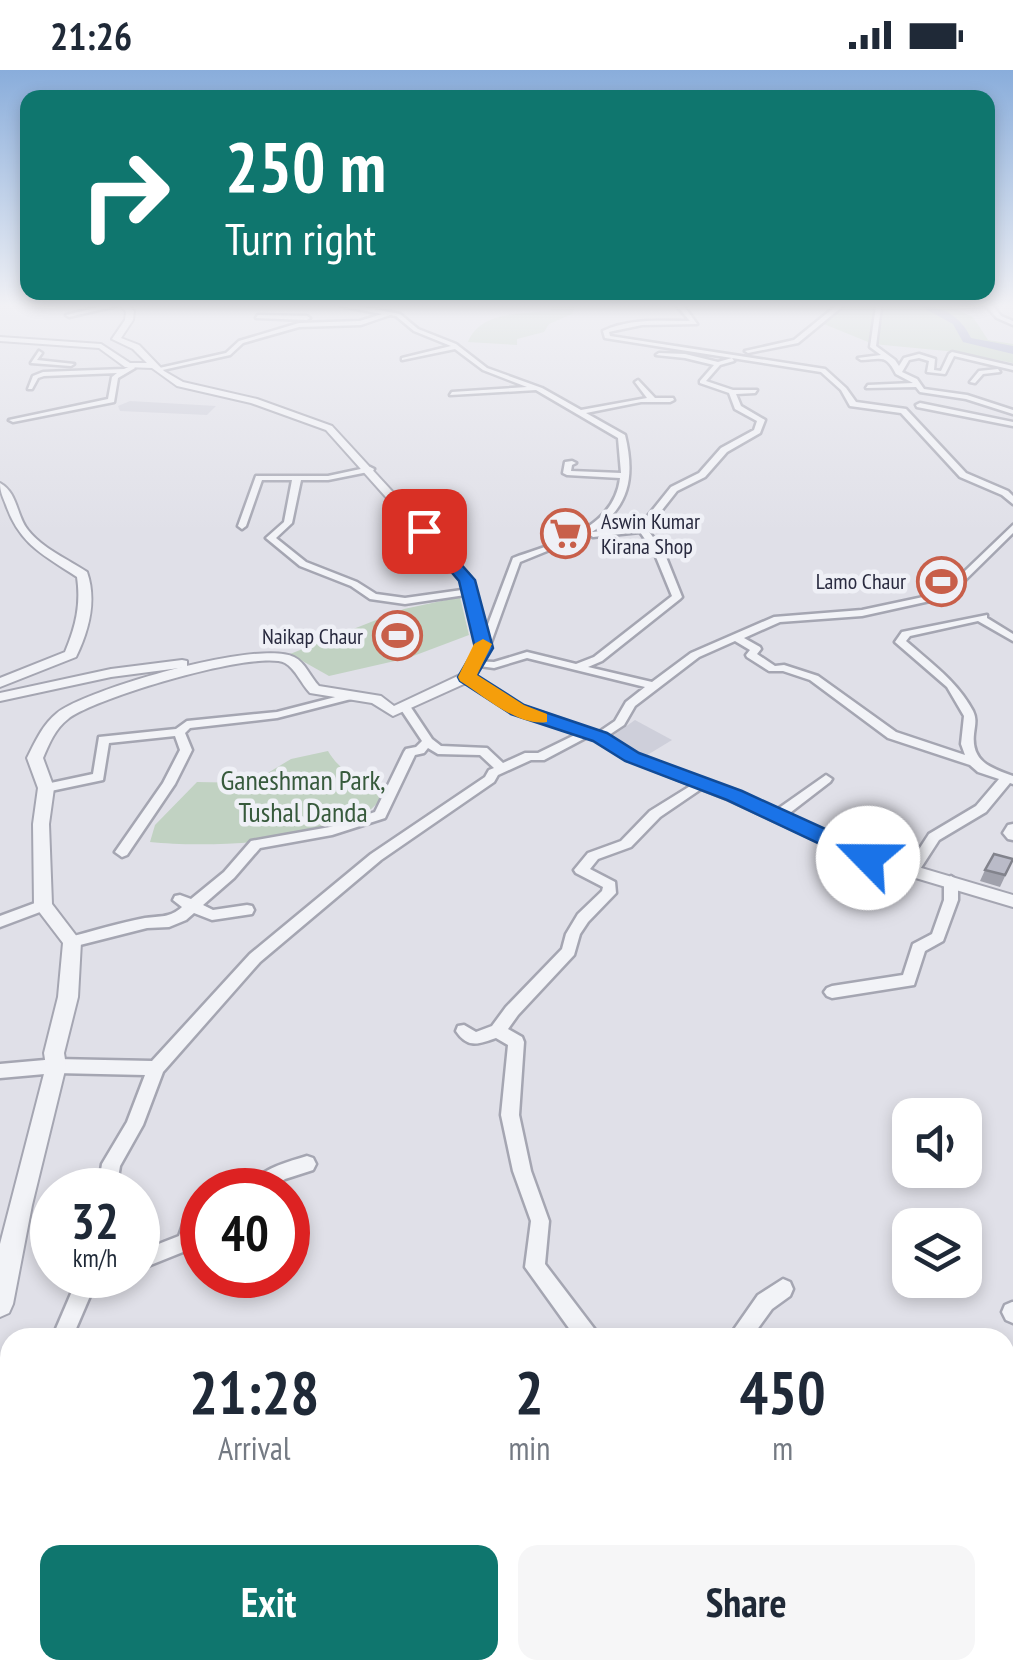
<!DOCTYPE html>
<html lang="en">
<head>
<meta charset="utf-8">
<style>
	body { margin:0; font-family:"PT Sans Narrow",sans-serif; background:#f6f6f7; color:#1f2937; height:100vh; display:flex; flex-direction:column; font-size:38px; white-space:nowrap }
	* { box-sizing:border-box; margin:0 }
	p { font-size:32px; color:#747a83 }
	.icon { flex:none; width:55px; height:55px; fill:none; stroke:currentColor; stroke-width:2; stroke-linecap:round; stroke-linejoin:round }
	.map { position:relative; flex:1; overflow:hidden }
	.panel { position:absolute; left:0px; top:1258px; width:1015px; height:352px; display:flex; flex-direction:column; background:#fff; border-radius:30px 30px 0 0; box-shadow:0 5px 15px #0003 }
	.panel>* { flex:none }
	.guide { position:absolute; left:20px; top:20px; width:975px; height:210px; border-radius:20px; box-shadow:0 5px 15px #0003; background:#0f766e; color:#fff; overflow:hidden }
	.controls { position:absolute; left:892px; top:1028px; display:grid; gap:20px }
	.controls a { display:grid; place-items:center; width:90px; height:90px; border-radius:20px; background:#fff; box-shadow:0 5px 15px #0003; font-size:50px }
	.speed { position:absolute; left:30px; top:1098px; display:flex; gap:20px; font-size:50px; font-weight:700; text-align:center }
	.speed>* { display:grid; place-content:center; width:130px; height:130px; border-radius:50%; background:#fff; box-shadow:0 5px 15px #0003; line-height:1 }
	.speed small { font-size:25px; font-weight:400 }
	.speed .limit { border:15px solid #d22; background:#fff; color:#111 }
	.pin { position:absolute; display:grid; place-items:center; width:85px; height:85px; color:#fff; margin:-42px; border-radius:20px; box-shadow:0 5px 15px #0006 }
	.me { position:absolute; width:110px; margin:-55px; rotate:293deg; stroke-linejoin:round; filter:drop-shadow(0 0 8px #0008) }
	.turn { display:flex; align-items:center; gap:35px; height:210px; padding:0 40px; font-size:45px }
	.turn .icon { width:130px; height:130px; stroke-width:2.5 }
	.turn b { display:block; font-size:70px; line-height:85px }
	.eta { display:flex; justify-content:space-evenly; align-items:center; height:170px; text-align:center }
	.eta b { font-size:60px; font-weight:700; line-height:70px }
	.cta { display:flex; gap:20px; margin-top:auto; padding:20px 40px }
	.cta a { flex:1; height:115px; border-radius:20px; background:#0f766e; color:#fff; font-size:40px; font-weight:700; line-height:115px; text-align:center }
	.cta a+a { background:#f6f6f7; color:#1f2937 }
	.status { display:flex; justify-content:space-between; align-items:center; height:70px; padding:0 50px; background:#fff; direction:ltr }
	.status svg { height:28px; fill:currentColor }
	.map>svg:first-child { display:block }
	.built { fill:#cecfda }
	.green { fill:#c1d2c2 }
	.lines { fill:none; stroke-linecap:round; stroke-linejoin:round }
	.river { fill:#9ca3c7; fill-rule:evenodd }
	.minor-casing { stroke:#a5a6b2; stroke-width:5 }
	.tertiary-casing { stroke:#a5a6b2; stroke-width:4 }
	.minor { fill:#f2f3f7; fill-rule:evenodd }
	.tertiary { fill:#f2f3f7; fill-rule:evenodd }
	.wall { fill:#a0a1ac }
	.building { fill:#babbc8; stroke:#82838c; stroke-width:2.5 }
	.route { fill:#1a73e8; stroke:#114b97; stroke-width:2.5 }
	.slow { fill:#f59e0b }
	.labels { text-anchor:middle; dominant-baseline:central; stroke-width:9; stroke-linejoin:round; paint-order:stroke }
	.far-poi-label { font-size:22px; fill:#292a3f; stroke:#eff0f6; text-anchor:end }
	.park-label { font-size:28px; fill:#375a3c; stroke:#eff0f6 }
</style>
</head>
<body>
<div class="status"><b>21:26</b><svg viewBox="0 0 49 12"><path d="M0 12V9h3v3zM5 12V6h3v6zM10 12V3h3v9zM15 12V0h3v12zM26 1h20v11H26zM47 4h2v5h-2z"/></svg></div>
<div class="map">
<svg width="1013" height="1608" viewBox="0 0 1013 1608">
	<rect width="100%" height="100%" fill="#e0e0e8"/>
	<g class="built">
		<path d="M130,331L216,336L207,345L120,341L118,336Z"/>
		<path d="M635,650L672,670L644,687L611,667Z"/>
	</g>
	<g class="green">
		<path d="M552,236H575L572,244L549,254L544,262L517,269V275L468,272C480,241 522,244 551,241Z"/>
		<path d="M831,236H949L973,247L988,270L1013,274V293L957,282L873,274L819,252Z"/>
		<path d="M460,527L469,565L408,588L329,606L290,584L404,539Z"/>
		<path d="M328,681C343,706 363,711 391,717C384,724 378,734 370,740C322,774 207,778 150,772L155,755L197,712L251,713L291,689Z"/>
	</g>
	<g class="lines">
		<path class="river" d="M920,236C944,236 961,247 971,268L1013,276V284L963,272L953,254Z"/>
		<defs>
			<g id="minor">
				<path d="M103,236H116L69,247L66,245Z"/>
				<path d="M341,236H357L400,244L418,259L456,274L487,298L542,318L581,340L647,328L635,312L638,310L655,328H673L674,330L670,332H641L586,343L625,365C635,406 630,437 592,462L639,457L671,417L699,403L721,378L754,360L757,351L735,339L729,323L700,313V311L714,295L685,288L656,285L659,283L685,284L718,292L732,288L605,268L603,261C629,248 661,251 690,251L677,236H684L697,254L642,255L613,261L609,262L610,266L825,299L846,318L856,332L906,339L966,403L1008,421L1013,426V434L1002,425L960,407L901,343L850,336L841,320L821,302L732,288L734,291L720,295L706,311L733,320H757L755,323L736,324L741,336L765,350L760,363L727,382L705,407L677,421L647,459L664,482L682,527L680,529L602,591L588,597L652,612L691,583L774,547L862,540L942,523L1013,455V463L948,527L862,546L780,552L744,568L760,577L761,579L757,584L775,596L784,595L818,606L896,662L965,685L961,674L964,646L947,617L895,572L902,562L987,545V548L1013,564V571L978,551L910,566L906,571C931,593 957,611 973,641C977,649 975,655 974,664C971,692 991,698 1013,706V714L1010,713L986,742L939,770L917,804L912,806L905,801L929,764L976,736L999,709L978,702L970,695L888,668L810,610L783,601H769L747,587L746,585L750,580L735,571L699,587L635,636L624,655L600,671L596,670L594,667L596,664L615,651L626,632L645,617L527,588L494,598L472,595V591L494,592L527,582L576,594L594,587L672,526L654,482L640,462L593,467L589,464L520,492L489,578L484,581L479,578L513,488C554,473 614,460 620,408L567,405L563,403L565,392L572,391L576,393L572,395L571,401L621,403L618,368L536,320L450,325L452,322L527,317L483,300L455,279L402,290V288L451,276L414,261L396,246L390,245L361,255L299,257L243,273L230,285L158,301L155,299L226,283L239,271L299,253L360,251L382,244Z"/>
				<path d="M836,236H843L798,273L748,283L745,281L794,270Z"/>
				<path d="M876,236L881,237L876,276L895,290L899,296L904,288L919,284L935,289L934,300L941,301L949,284L952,282L1013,296V300L954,286L945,304L927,302L929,291L919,288L909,290L902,302L917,309L924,319L967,325L1013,340V344L966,329L920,322L916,317L866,318L868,315L913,313L896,304C886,284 882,289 861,290L858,288L881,285L870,277Z"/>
				<path d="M986,236H993L1001,246L1013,251V255L997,248Z"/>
				<path d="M258,245L307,246L310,248L307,250L256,248Z"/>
				<path d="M39,281L42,283L37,290L74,294L71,296L31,293Z"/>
				<path d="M133,295L135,298L118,308L114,332L13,352L9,350L108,329L112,307L117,303L44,306L38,308L32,319H28L33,306L43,302L124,299Z"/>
				<path d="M998,299L1000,302L983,304L975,313L970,312L979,301Z"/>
				<path d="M920,333L1013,352V356L917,337L916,335Z"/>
				<path d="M370,397L374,399L373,401L328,410H301L292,453L276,468L306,492L357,512L376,524L405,528L469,519L472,520V524L405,534L370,529L351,516L300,496L266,468L284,452L292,410H262L246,456L242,459L238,456L256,406H328Z"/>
				<path d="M351,623L357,626L355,628L277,648L190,658L185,663L192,680L175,714L127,785L122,787L115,782L163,713L180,680L175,666L109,673L103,710L46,722L40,718L46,714L93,704L99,667L176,659L187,651L277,642Z"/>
				<path d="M406,635L410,636L432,669L441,676L487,678L503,693L525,683H538L583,661H591L593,664L544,690H531L498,705L494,712L381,790L260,892L163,1002L143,1055L120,1096L116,1120H98L102,1094L127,1052L145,1005L56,1003L0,1008V994L56,989L152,991L250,884L371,784L485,707L489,700L494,698L480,685L438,684L428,678L424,683L415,685L385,748L332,765L260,778L234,808L203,835L213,840L247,835L252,836L254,840L252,844L212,850L194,843L186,850L169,857L147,858L72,877L67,876L65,872L67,868C92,861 119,853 145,848C160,846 170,848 182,837L173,830L175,826L180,825L191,829L224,802L251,771L330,757L375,742L404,682L406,679L416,677L422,671L400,638Z"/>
				<path d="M826,705L832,709L830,712L782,749H772L771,746L772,743Z"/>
				<path d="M700,710L706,714L704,717L660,747L631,777L598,789L590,799L615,812L616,823L588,852L580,864L574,885L518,945L508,959L522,967L524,972L519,1045L531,1101L549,1151L545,1194L596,1261L599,1268H576L525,1197L531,1151L513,1101L501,1045L508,975L496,968C479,974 468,979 456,961L458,956L464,955L476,962L492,956L506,937L562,879L566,864L578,844L602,821L603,817L576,803L574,800L588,783L621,771L650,741Z"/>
				<path d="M1013,754V770L1008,769L1003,763L1008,755Z"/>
				<path d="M883,787L888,789L890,792L888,795L857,832H847L845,828L847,824L878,789Z"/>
				<path d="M951,806L958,811V830L943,871L925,881L914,915L832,928L827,926L824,922L827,918L832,916L903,905L913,874L932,864L944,830V811Z"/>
				<path d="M43,830L50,835L48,839L0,857V846Z"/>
				<path d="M307,1086L313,1088L316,1094L313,1100L285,1109L269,1120H246C259,1099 284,1093 307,1086Z"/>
				<path d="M202,1134V1154L193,1178L138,1200V1182L179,1166L187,1143Z"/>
				<path d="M79,1205H99L72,1268H52Z"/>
				<path d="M783,1209L790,1212L793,1219L790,1226L772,1239L751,1268H728L758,1225Z"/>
				<path d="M1012,1232H1013V1253L1006,1250L1002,1242L1005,1235Z"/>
				<path d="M10,1394V1435L8,1440L0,1443V1402L2,1397Z"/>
				<path d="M281,1600H315L312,1608H278Z"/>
				<path d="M486,1600H510L509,1608H485Z"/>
				<path d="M656,1600H680L682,1608H658Z"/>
				<path d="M961,1600H988L991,1608H964Z"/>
			</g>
			<g id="tertiary">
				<path d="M121,236H129L134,241L133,250L121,268L139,275L164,301L183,312L257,329L332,356L471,507L491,578L475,606L523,636L605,664L637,684L740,722L874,784L1013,825V837L862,792L728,730L627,690L595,670L513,642L466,613L393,646L372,633L310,623C302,615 295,598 285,593C257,579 94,628 68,649C55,659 49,674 43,688L54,718L49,754L52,834L81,872L78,927L64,983L66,996L32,1135L13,1234L9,1243L0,1247V1174L46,996L44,983L58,927L63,873L34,835L33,754L38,718L27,688C35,672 43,654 57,643C87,619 260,569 294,587C305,592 311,608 319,616L381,626L394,636L462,604L477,578L461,511L326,360L251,333L177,316L152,298L125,297L99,278L0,271V267L101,274L130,293H147L133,279L112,269L125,250L126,242Z"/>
				<path d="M0,413C18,423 16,445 28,460C43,479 68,489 87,502C97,531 89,560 76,587L0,617V608L65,582C76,556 81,534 77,507C44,485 20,475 6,435C3,427 0,422 0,413Z"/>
				<path d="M182,590L187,591V597L111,607L0,631V623L111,599Z"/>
			</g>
		</defs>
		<use href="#minor" class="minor-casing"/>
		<use href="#tertiary" class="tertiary-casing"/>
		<use href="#minor" class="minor"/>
		<use href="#tertiary" class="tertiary"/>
	</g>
	<path class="wall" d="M1013,789L1000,817L980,811L985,800Z"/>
	<path class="building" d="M994,784L1013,789L1005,805L985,800Z"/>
	<linearGradient id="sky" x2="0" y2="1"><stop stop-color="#89addb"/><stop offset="0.51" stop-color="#f1f1f5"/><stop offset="1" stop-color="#f1f1f5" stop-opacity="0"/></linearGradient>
	<rect width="1013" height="461" fill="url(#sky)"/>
	<path class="route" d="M419,458H429L475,510L493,578L477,605L524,635L607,663L639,683L742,721L876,782L879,788L876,793H860L727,730L625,691L593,671L511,644L460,611L458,607L475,578L459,511L419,464Z"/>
	<path class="slow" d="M483,569L492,574L477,605L524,635L547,644V652C518,657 484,626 460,611L458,607L474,574Z"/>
	<defs>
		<symbol id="supermarket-ring" viewBox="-11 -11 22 22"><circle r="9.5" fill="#eff0f6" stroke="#c85f4a" stroke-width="1.5"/><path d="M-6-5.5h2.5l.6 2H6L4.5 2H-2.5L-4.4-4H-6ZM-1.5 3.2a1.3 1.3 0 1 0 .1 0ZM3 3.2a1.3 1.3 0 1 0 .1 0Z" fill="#c85f4a"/></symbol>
		<symbol id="stadium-ring" viewBox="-11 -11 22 22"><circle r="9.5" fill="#eff0f6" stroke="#c85f4a" stroke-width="1.5"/><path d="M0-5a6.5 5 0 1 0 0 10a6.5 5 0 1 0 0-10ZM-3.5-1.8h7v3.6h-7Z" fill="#c85f4a"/></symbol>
	</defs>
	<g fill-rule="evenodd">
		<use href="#supermarket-ring" x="538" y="436" width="55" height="55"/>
		<use href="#stadium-ring" x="914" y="484" width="55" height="55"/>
		<use href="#stadium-ring" x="370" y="538" width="55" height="55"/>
	</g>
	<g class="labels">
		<g class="far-poi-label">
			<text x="601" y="451" text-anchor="start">Aswin Kumar<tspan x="601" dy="25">Kirana Shop</tspan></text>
			<text x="906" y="511">Lamo Chaur</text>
			<text x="363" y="566">Naikap Chaur</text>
		</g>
		<g class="park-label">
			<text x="303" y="709">Ganeshman Park,<tspan x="303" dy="32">Tushal Danda</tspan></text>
		</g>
	</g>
</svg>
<div class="controls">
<a><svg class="icon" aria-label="sound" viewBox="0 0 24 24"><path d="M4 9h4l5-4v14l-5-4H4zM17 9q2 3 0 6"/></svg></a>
<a><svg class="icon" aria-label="layers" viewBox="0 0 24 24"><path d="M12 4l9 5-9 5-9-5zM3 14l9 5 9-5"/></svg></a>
</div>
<div class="speed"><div>32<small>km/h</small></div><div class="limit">40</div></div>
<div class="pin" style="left:424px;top:461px;background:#d93025"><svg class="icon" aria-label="arrive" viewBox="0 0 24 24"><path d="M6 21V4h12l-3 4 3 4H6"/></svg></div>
<svg class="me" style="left:868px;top:788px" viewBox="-20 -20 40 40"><circle r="19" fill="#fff"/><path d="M0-13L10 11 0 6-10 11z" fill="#1a73e8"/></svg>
<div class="guide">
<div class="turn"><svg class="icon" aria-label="right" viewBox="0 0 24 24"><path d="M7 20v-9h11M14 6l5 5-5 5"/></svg><div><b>250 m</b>Turn right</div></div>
</div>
<section class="panel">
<div class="eta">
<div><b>21:28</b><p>Arrival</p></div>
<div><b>2</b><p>min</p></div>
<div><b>450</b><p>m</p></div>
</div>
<div class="cta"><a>Exit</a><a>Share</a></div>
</section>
</div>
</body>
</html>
